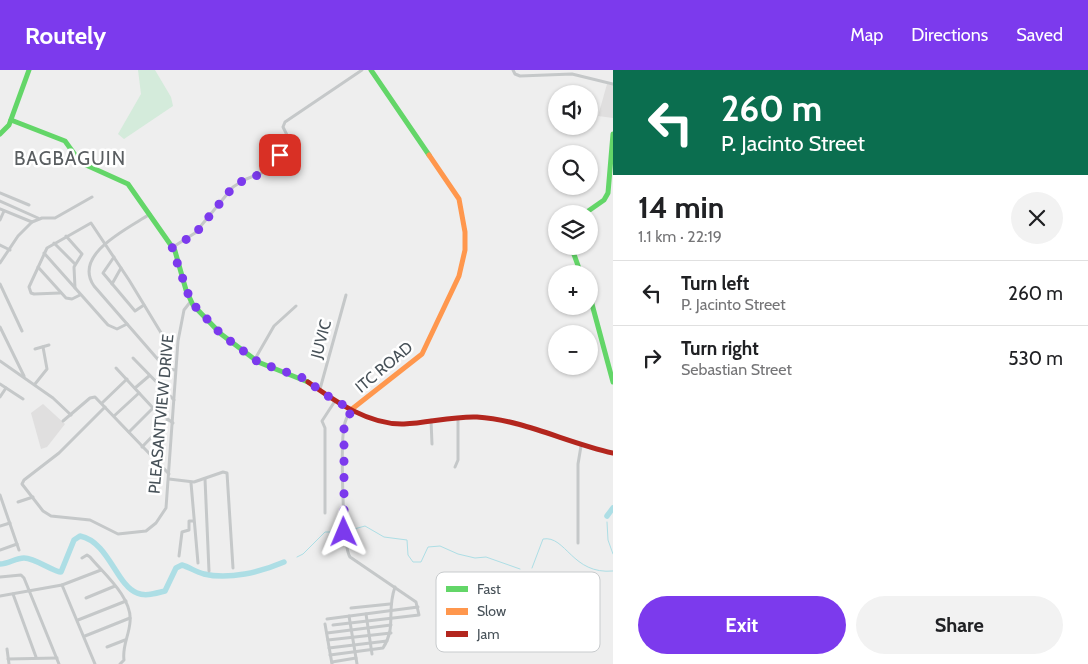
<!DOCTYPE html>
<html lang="en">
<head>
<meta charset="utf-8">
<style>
	body { margin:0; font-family:Cabin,sans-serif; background:#f2f2f2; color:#202124; height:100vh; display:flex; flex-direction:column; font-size:19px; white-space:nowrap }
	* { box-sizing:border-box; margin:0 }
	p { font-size:16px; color:#757577 }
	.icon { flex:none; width:28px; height:28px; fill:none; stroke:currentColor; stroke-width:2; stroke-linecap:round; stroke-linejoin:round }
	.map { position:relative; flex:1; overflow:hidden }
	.sheet { display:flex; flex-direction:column; background:#fff; width:475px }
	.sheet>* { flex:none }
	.guide { background:#0b6e4f; color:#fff; overflow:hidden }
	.controls { position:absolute; left:548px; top:15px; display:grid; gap:10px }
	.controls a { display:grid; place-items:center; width:50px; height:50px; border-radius:50%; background:#fff; box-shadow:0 1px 4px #0004; font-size:25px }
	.pin { position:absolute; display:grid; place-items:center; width:42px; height:42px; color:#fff; margin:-21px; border-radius:10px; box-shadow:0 2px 8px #0006 }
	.me { position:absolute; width:55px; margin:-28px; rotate:359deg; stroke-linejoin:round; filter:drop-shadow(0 0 4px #0008) }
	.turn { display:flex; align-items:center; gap:18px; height:105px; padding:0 25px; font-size:22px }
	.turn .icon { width:65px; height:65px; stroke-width:2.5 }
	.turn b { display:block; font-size:35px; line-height:42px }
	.round { display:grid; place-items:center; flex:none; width:52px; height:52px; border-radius:26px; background:#f2f2f2 }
	.head { display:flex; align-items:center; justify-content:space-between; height:85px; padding:0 25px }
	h1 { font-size:30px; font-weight:700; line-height:38px }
	.action { display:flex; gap:10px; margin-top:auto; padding:10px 25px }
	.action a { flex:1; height:58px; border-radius:30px; background:#7c3aed; color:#fff; font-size:20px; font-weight:700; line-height:58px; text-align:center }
	.action a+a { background:#f2f2f2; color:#202124 }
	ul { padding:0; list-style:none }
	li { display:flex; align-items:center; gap:15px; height:65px; padding:0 25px; border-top:1px solid #e0e0e0 }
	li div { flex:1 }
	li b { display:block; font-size:19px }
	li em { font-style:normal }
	header { display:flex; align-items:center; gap:30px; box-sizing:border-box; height:70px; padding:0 25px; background:#7c3aed; color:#fff }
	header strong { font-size:24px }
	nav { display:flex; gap:28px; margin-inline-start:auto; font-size:18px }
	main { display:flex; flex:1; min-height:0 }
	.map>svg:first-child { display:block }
	.education { fill:#e0dfdf }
	.green { fill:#d4ebdb }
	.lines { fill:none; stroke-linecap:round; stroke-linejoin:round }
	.stream { stroke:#addee5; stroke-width:1 }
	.river { stroke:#addee5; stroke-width:5.5 }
	.street { stroke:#c5c8c9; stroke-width:3 }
	.fast { stroke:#63d668; stroke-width:5 }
	.slow { stroke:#ff974d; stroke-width:5 }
	.jam { stroke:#b3261e; stroke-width:5 }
	.route { stroke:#7c3aed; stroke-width:9; stroke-dasharray:0 16.2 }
	.labels { text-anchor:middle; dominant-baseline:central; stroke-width:5; stroke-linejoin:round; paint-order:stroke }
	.street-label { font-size:16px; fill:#475158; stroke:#fff }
	.quarter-label { font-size:19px; letter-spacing:1px; fill:#5a5e61; stroke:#fff }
	.key { fill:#fff; stroke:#c8cbcd; stroke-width:1 }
	.key-label { font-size:14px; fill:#475158 }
</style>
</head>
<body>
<header>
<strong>Routely</strong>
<nav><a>Map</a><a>Directions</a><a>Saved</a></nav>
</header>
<main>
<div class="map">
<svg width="613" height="594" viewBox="0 0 613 594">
	<rect width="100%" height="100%" fill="#eee"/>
	<g class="education">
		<path d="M607,14L613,15V48L598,46Z"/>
		<path d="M43,334L65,354L47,377L41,379L31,343Z"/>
	</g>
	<path class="green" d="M138,0H155L171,27L173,36L124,69L118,64L141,24Z"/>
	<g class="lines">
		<g class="stream">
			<path d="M607,452L608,470L613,484"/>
			<path d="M347,461L365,456L384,467L407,470L408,485L413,492H421L428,477L440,476L458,484L475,488L486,487L520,499"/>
			<path d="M297,487L303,484L325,462H343"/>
			<path d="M532,498L543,469C566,465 572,505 613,501"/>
		</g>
		<g class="river">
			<path d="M607,446L613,438"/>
			<path d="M0,494C8,494 16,488 24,488C35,488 54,502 61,502L74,470L80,466C109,472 116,515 137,523C146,527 156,523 165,521L176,498L182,495C189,497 196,502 204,504C229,510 261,502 284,492"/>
		</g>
		<g class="street">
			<path d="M513,0L515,4L520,6L572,4L613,14"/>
			<path d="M0,123L29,135"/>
			<path d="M0,131L38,148"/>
			<path d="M0,139L32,152"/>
			<path d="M150,144C129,158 72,184 94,216L161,293L169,299L175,300"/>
			<path d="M0,150L4,141"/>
			<path d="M66,166L82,184L74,197L75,218"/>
			<path d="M54,173L75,194"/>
			<path d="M0,175L10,180"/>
			<path d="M173,177L195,163L233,117L244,110L269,100L283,81L292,75L283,57L285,52L362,0"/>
			<path d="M44,183L108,255L117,259L127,254"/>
			<path d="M114,187L103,203L135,241L144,235"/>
			<path d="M0,193L18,166L32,152L42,148H55L92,127"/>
			<path d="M38,197L66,228L72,229L80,225"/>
			<path d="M0,214L22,261"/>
			<path d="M112,214L121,198"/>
			<path d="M60,223L34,224L31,223L29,217L47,178L91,153L129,210L166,271V277L158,289"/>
			<path d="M0,257L24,306"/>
			<path d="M35,279L49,275"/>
			<path d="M133,288L174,330"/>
			<path d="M255,289L274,256L296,236"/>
			<path d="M0,291L53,328L71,345"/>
			<path d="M116,298L153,338L173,353"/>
			<path d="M0,314L23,329"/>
			<path d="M35,314L47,299L43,277"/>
			<path d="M135,318L149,306"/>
			<path d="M320,319L346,225"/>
			<path d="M0,327L6,318"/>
			<path d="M102,333L127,309"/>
			<path d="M105,337L59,383L24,410L22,414L43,441L51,446L90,450L118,464L146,461L156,453L166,438L178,271L184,240L191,231"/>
			<path d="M114,346L139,323"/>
			<path d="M431,350L432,374"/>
			<path d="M63,351L90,328L95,327L169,404"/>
			<path d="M129,362L153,338"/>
			<path d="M142,377L167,351"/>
			<path d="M455,397L458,390V349"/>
			<path d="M169,409L194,412L223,402L227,403L233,498"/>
			<path d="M205,409L209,501"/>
			<path d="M191,413L198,493"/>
			<path d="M0,425L19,480"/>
			<path d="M18,432L33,427"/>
			<path d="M325,443V358L322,351L335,331"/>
			<path d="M0,456L10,453"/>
			<path d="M578,473V394L581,376"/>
			<path d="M0,480L17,474"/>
			<path d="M179,486L182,462L189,460V451H193"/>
			<path d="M82,488L87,485L90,487C104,504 133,528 130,552C129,566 122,576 124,590L120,594"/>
			<path d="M0,507L21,505L24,508L59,594"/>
			<path d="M62,515L95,594"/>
			<path d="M13,524L36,587"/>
			<path d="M0,526L62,515L101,500"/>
			<path d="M86,528L115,516"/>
			<path d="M351,538L390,534"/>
			<path d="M366,544L372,584"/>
			<path d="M349,546L357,594"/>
			<path d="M327,549L418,537"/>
			<path d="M78,550L126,531"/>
			<path d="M325,554L332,594"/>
			<path d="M333,555L419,545L416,532L350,487C342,476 341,373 344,357C345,351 348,344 352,339"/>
			<path d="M327,563L391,555"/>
			<path d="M85,566L130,548"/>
			<path d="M328,570L391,563"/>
			<path d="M107,577L125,570"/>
			<path d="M329,578L387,571"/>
			<path d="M7,579L9,594"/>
			<path d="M330,585L383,578C397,556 386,542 395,517"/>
			<path d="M8,589L57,588"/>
			<path d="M332,592L356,588"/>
		</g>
		<g class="fast">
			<path d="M371,0L429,85"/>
			<path d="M11,50L65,71L78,89L86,95L128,114L175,181L186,220L193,235L221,264L258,292L308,312"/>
			<path d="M0,64L9,55L29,0"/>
			<path d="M584,144L604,130L608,123L613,64"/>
			<path d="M571,176L581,204"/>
			<path d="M589,223L613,312"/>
		</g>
		<path class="slow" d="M352,339L422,284L459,206L465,180V162L459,129L429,85"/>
		<path class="jam" d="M308,312C336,332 369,355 404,354C428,353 453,346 477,347C524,350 567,373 613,383"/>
	</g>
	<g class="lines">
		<path class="route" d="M280,85L267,102L244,110L233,117L195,164L172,178L191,232L221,264L258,292L303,308L335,331L352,339L344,357V462"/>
	</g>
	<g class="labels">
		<g class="street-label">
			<text transform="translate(321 269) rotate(-75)">JUVIC</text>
			<text transform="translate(384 297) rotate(-40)">ITC ROAD</text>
			<text transform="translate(161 344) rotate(-85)">PLEASANTVIEW DRIVE</text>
		</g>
		<g class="quarter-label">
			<text x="70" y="88">BAGBAGUIN</text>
		</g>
	</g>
	<rect x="436" y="502" width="164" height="80" rx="8" class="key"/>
	<rect x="446" y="516" width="22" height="6" fill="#63d668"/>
	<rect x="446" y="538" width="22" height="7" fill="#ff974d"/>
	<rect x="446" y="561" width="22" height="6" fill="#b3261e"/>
	<g class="key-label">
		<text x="477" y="524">Fast</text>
		<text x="477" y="546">Slow</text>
		<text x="477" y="569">Jam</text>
	</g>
</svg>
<div class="controls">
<a><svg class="icon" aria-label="sound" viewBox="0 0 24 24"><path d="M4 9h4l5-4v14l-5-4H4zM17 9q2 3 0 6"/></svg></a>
<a><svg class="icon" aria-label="search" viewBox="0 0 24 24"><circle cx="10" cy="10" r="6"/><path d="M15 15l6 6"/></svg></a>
<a><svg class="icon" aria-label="layers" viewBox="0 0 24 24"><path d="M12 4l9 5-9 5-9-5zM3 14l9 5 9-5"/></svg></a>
<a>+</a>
<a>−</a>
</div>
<div class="pin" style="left:280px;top:85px;background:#d93025"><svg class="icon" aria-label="arrive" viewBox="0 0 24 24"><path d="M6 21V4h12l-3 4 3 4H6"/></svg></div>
<svg class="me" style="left:344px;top:462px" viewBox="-20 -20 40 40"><path d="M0-17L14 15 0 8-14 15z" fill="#7c3aed" stroke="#fff" stroke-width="4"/></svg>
</div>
<section class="sheet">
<div class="guide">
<div class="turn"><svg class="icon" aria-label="left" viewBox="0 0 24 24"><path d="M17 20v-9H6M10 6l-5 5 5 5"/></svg><div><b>260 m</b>P. Jacinto Street</div></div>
</div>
<div class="head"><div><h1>14 min</h1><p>1.1 km · 22:19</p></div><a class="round"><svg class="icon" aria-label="close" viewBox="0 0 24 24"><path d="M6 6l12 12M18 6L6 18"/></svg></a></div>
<ul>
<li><svg class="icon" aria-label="left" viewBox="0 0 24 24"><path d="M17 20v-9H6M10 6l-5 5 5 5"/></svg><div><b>Turn left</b><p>P. Jacinto Street</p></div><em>260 m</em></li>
<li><svg class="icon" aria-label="right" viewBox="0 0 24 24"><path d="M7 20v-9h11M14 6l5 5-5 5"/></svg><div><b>Turn right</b><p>Sebastian Street</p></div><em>530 m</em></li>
</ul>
<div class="action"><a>Exit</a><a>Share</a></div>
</section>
</main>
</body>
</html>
